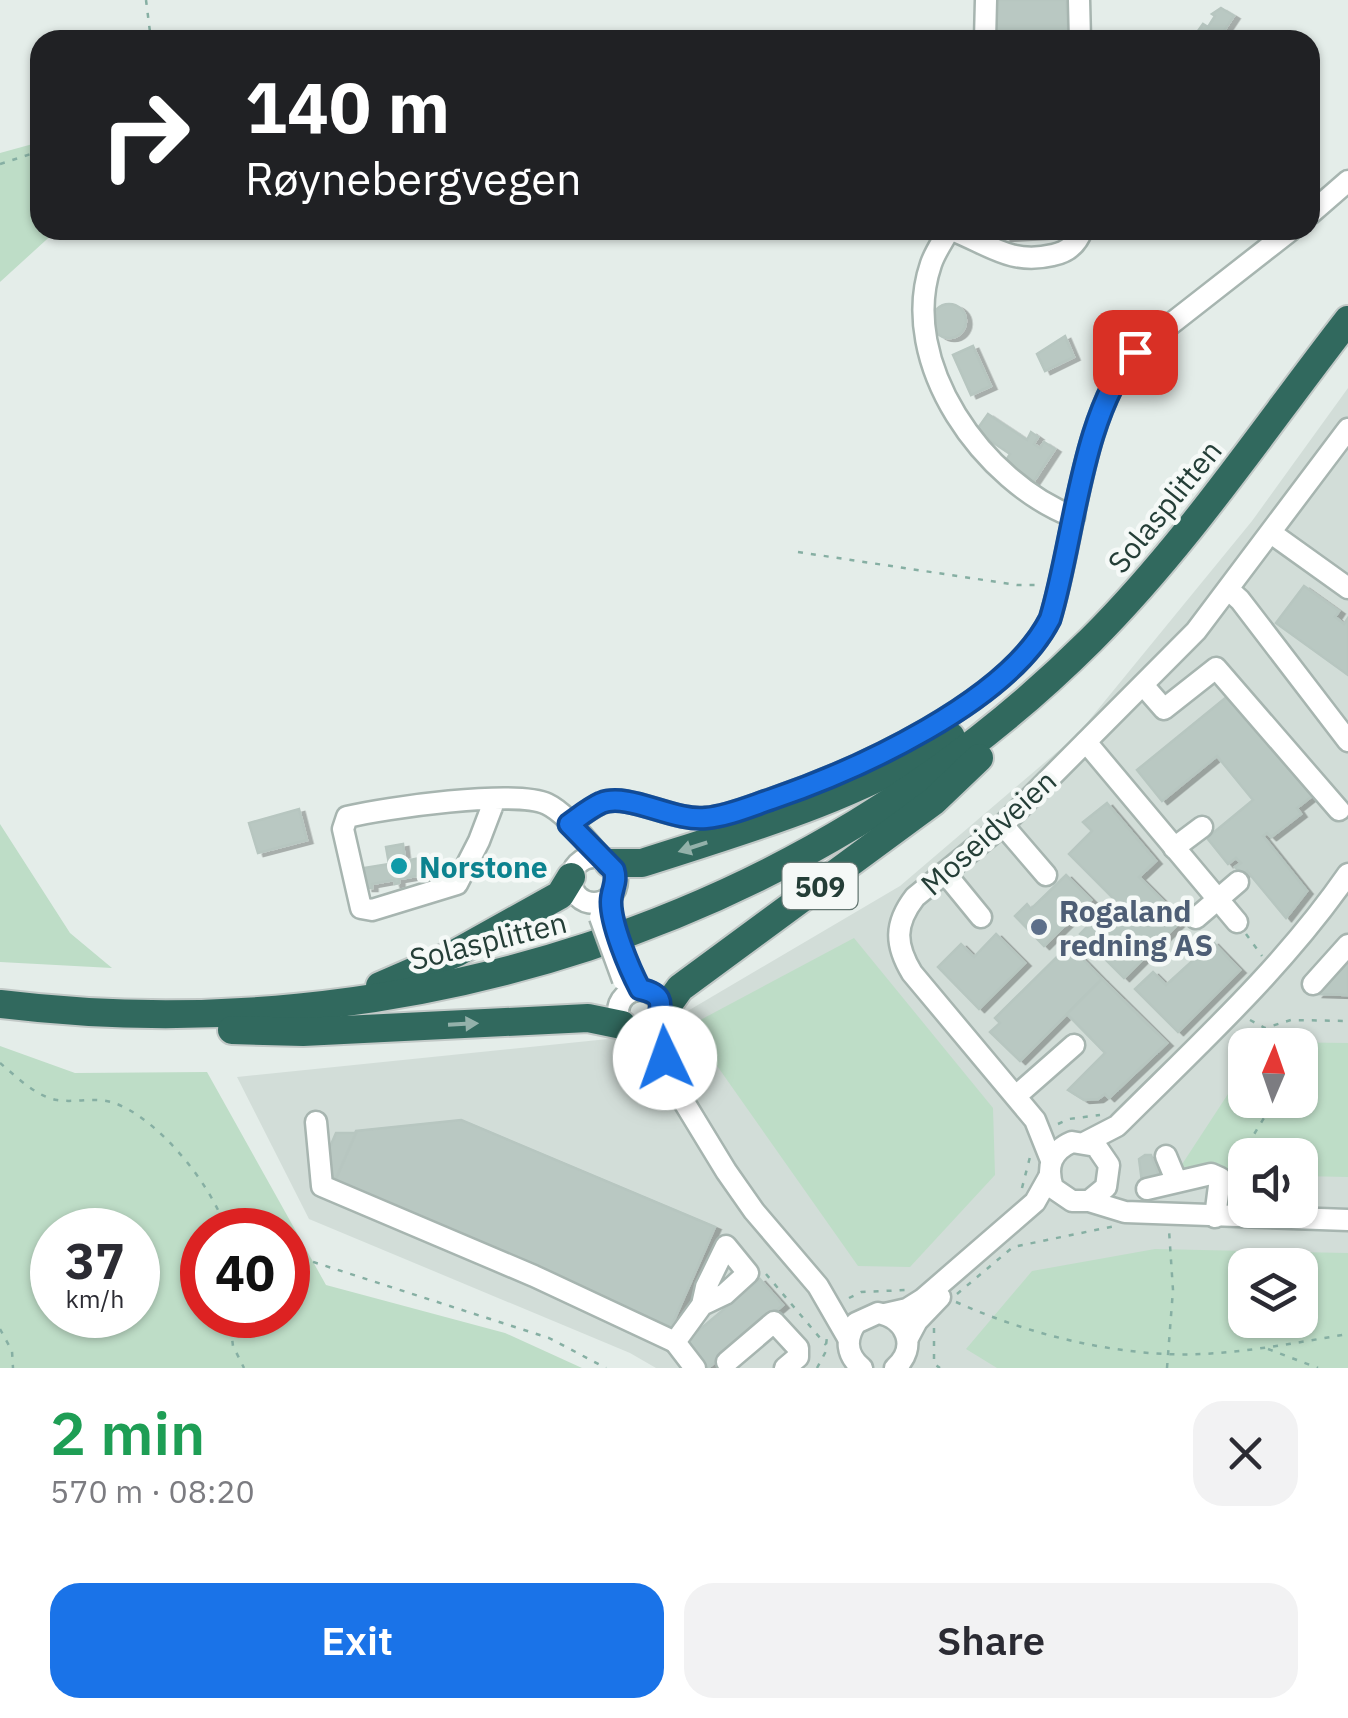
<!DOCTYPE html>
<html lang="en">
<head>
<meta charset="utf-8">
<style>
	body { margin:0; font-family:"IBM Plex Sans",sans-serif; background:#f2f2f3; color:#2b2b33; height:100vh; display:flex; flex-direction:column; font-size:38px; white-space:nowrap }
	* { box-sizing:border-box; margin:0 }
	p { font-size:32px; color:#7c7c81 }
	.icon { flex:none; width:55px; height:55px; fill:none; stroke:currentColor; stroke-width:2; stroke-linecap:round; stroke-linejoin:round }
	.map { position:relative; height:1368px; overflow:hidden }
	.panel { display:flex; flex-direction:column; background:#fff; flex:1 }
	.panel>* { flex:none }
	.guide { position:absolute; left:30px; top:30px; width:1290px; height:210px; border-radius:30px; box-shadow:0 2px 8px #0004; background:#202124; color:#fff; overflow:hidden }
	.needle { width:65px; rotate:2deg }
	.fabs { position:absolute; left:1228px; top:1028px; display:grid; gap:20px }
	.fabs a { display:grid; place-items:center; width:90px; height:90px; border-radius:20px; background:#fff; box-shadow:0 2px 8px #0004; font-size:50px }
	.speed { position:absolute; left:30px; top:1208px; display:flex; gap:20px; font-size:50px; font-weight:700; text-align:center }
	.speed>* { display:grid; place-content:center; width:130px; height:130px; border-radius:50%; background:#fff; box-shadow:0 2px 8px #0004; line-height:1 }
	.speed small { font-size:25px; font-weight:400 }
	.speed .limit { border:15px solid #d22; background:#fff; color:#111 }
	.pin { position:absolute; display:grid; place-items:center; width:85px; height:85px; color:#fff; margin:-42px; border-radius:20px; box-shadow:0 5px 15px #0006 }
	.me { position:absolute; width:110px; margin:-55px; rotate:357deg; stroke-linejoin:round; filter:drop-shadow(0 0 8px #0008) }
	.turn { display:flex; align-items:center; gap:35px; height:210px; padding:0 50px; font-size:45px }
	.turn .icon { width:130px; height:130px; stroke-width:2.5 }
	.turn b { display:block; font-size:70px; line-height:85px }
	.round { display:grid; place-items:center; flex:none; width:105px; height:105px; border-radius:30px; background:#f2f2f3 }
	.overview { display:flex; align-items:center; justify-content:space-between; height:170px; padding:0 50px }
	h1 { font-size:60px; font-weight:600; line-height:75px; color:#1e9e55 }
	.button { display:flex; gap:20px; margin-top:auto; padding:20px 50px }
	.button a { flex:1; height:115px; border-radius:30px; background:#1a73e8; color:#fff; font-size:40px; font-weight:600; line-height:115px; text-align:center }
	.button a+a { background:#f2f2f3; color:#2b2b33 }
	.map>svg:first-child { display:block }
	.built { fill:#d2ddd8; fill-rule:evenodd }
	.green { fill:#beddc7; fill-rule:evenodd }
	.building { fill:#b9c8c2; stroke:#b7c6c0; stroke-width:2.5; filter:url(#shadow) }
	.lines { fill:none; stroke-linecap:round; stroke-linejoin:round }
	.minor-casing { stroke:#a7b5b0; stroke-width:25 }
	.highway-casing { stroke:#c2c9c7; stroke-width:32 }
	.path { stroke:#86afa3; stroke-width:2.5; stroke-dasharray:5 8; stroke-linecap:butt }
	.minor { stroke:#fff; stroke-width:20 }
	.highway { stroke:#31695e; stroke-width:28 }
	.minor-bridge-casing { stroke:#a7b5b0; stroke-width:25; stroke-linecap:butt }
	.minor-bridge { stroke:#fff; stroke-width:20 }
	.oneway { fill:#93b1aa }
	.route-casing { stroke:#114b97; stroke-width:25 }
	.route { stroke:#1a73e8; stroke-width:18 }
	.culture-dot { fill:#0f9aa8; stroke:#f5f9f7; stroke-width:4 }
	.service-dot { fill:#5c6f8a; stroke:#f5f9f7; stroke-width:4 }
	.labels { text-anchor:middle; dominant-baseline:central; stroke-width:9; stroke-linejoin:round; paint-order:stroke }
	.shield { fill:#f5f9f7; stroke:#637671; stroke-width:2.5 }
	.shield-label { font-size:28px; font-weight:bold; fill:#243e37 }
	.street-label { font-size:30px; fill:#243e37; stroke:#f5f9f7 }
	.culture-label { font-size:30px; font-weight:bold; fill:#0d838f; stroke:#f5f9f7; text-anchor:start }
	.service-label { font-size:30px; font-weight:bold; fill:#4e5e75; stroke:#f5f9f7; text-anchor:start }
</style>
</head>
<body>
<div class="map">
<svg width="1348" height="1368" viewBox="0 0 1348 1368">
	<defs>
		<filter id="shadow"><feDropShadow dx="5.5" dy="3" stdDeviation="0" flood-color="#0004"/></filter>
	</defs>
	<rect width="100%" height="100%" fill="#e4ede9"/>
	<path class="built" d="M1348,388V1368H656L630,1353L309,1219L237,1077L608,1039L686,1012L900,886L1077,735L1252,521ZM1245,1045H1300V1100H1245ZM1245,1155H1300V1210H1245ZM1245,1265H1300V1320H1245Z"/>
	<g class="green">
		<path d="M40,142V230H57L0,282V153Z"/>
		<path d="M0,824L70,933L112,968L0,962Z"/>
		<path d="M854,938L993,1108L995,1175L910,1267L858,1266L689,1026Z"/>
		<path d="M1262,1042L1348,1043V1177L1300,1176V1155H1245V1174L1177,1172L1245,1068V1100H1300V1045H1260Z"/>
		<path d="M0,1046L75,1073L207,1072L326,1285L505,1333L582,1368H0ZM138,1230V1315H52V1230ZM288,1230V1315H202V1230Z"/>
		<path d="M1155,1249L1348,1253V1368H997L966,1349L1032,1271ZM1300,1265V1320H1245V1265Z"/>
	</g>
	<g class="building">
		<path d="M991,0H1066L1068,31H1064L1065,40H994Z"/>
		<path d="M1221,8L1234,16L1218,40H1212L1198,31L1203,24L1208,27L1215,16L1212,14Z"/>
		<path d="M1005,230H1076V234L1005,238Z"/>
		<circle cx="949" cy="321" r="17"/>
		<path d="M1065,336L1074,357L1045,371L1037,354Z"/>
		<path d="M973,346L991,386L971,395L953,355Z"/>
		<path d="M988,414L1027,440L1031,432L1038,437L1034,444L1040,448L1044,442L1055,449L1034,481L1005,462L1010,454L976,431Z"/>
		<path d="M1304,586L1339,611L1335,617L1344,624L1348,618V675L1276,623Z"/>
		<path d="M1229,695L1312,796L1297,808L1301,814L1271,837L1267,833L1263,836L1307,891L1286,918L1247,871L1242,875L1235,867L1241,863L1236,858L1228,864L1207,838L1253,800L1217,756L1162,801L1137,770Z"/>
		<path d="M1107,803L1156,861L1139,877L1182,920L1124,978L1080,934L1114,899L1069,854L1092,831L1083,822Z"/>
		<path d="M299,809L307,840L258,853L249,823Z"/>
		<path d="M403,844L405,861L420,858L423,875L399,879V883L395,884L394,880L372,884V888H367L364,868L389,864L386,847Z"/>
		<path d="M1066,875L1091,900L1044,946L1015,916L1027,904L1031,909Z"/>
		<path d="M996,934L1025,963L979,1009L938,967L961,944L974,957Z"/>
		<path d="M1213,942L1240,970L1178,1032L1135,989L1153,972L1166,985Z"/>
		<path d="M1069,945L1102,979L1020,1061L990,1032L1000,1023L995,1018Z"/>
		<path d="M1343,959H1348V995L1318,994Z"/>
		<path d="M1102,979L1167,1043L1109,1098L1105,1094L1098,1099L1084,1100L1068,1090L1105,1053L1067,1014Z"/>
		<path d="M461,1120L715,1227L671,1327L334,1183L356,1131Z"/>
		<path d="M336,1133H356L334,1183L326,1156Z"/>
		<path d="M1145,1155H1151L1160,1178L1142,1182L1139,1159Z"/>
		<path d="M760,1279L783,1305L708,1368L685,1342Z"/>
	</g>
	<g class="lines">
		<defs>
			<g id="minor">
				<path d="M1079,0L1080,40"/>
				<path d="M985,40L986,0"/>
				<path d="M1310,214L1348,181"/>
				<path d="M949,230C943,241 935,252 931,264C897,363 984,483 1074,517"/>
				<path d="M952,230C990,245 1011,265 1053,255C1068,252 1077,244 1082,230"/>
				<path d="M1271,533L1348,588"/>
				<path d="M1229,590L1240,600L1348,741"/>
				<path d="M1143,685L1164,709L1216,668L1339,810"/>
				<path d="M1086,742L1237,922"/>
				<path d="M495,799L479,841L457,884L372,910L361,908L343,829L347,817C384,808 516,789 547,804C568,814 586,842 602,858"/>
				<path d="M569,824C580,817 590,808 602,803C628,792 674,822 706,818C729,816 751,806 772,799C857,770 1008,702 1050,619C1075,540 1080,416 1135,352L1291,230"/>
				<path d="M1003,825L1046,875"/>
				<path d="M1174,848L1202,827"/>
				<circle cx="594" cy="880" r="23"/>
				<path d="M945,873L981,917"/>
				<path d="M1196,918L1238,882"/>
				<path d="M1313,984L1348,945"/>
				<circle cx="640" cy="1012" r="22"/>
				<path d="M632,1033L659,1061L726,1171L754,1211L818,1286L848,1338"/>
				<path d="M1016,1096L1074,1045"/>
				<path d="M316,1122L322,1186L534,1276L675,1342"/>
				<path d="M1086,1142L1117,1126C1198,1045 1283,968 1348,874"/>
				<path d="M1166,1156L1176,1180"/>
				<path d="M1051,1160L1035,1120L912,973C895,945 894,924 915,897L1003,825L1196,631L1348,429"/>
				<path d="M1147,1189L1211,1174L1220,1178L1215,1217"/>
				<path d="M1089,1201L1106,1187L1109,1165L1096,1146L1072,1142C1051,1151 1046,1167 1053,1188L1072,1201H1089L1125,1212L1348,1220"/>
				<path d="M885,1314L907,1309L923,1299L1035,1202L1049,1177"/>
				<path d="M908,1338L917,1321L940,1297"/>
				<path d="M727,1362L774,1322L798,1348V1357L785,1368"/>
				<path d="M695,1368L675,1342L702,1305L706,1287L726,1246L748,1273L725,1294L702,1305"/>
				<path d="M862,1368C846,1355 845,1339 856,1323L878,1313C907,1318 918,1348 895,1368"/>
			</g>
			<g id="highway">
				<path d="M609,863H642C748,829 857,798 951,737"/>
				<path d="M380,986L456,953L560,895L571,877"/>
				<path d="M0,1004C397,1053 806,924 1091,640C1188,543 1264,428 1348,320"/>
				<path d="M662,1013L680,988L934,801L979,758"/>
				<path d="M232,1030L303,1032L588,1018L622,1025"/>
			</g>
		</defs>
		<use href="#minor" class="minor-casing"/>
		<use href="#highway" class="highway-casing"/>
		<g class="path">
			<path d="M146,0L151,40"/>
			<path d="M0,164L40,151"/>
			<path d="M798,552L1017,585H1042"/>
			<path d="M1246,934L1262,956"/>
			<path d="M1250,1020L1265,1028L1291,1020L1348,1021"/>
			<path d="M1300,1060L1314,1039"/>
			<path d="M0,1063C17,1077 35,1096 57,1100C75,1103 93,1097 111,1102C156,1115 213,1186 226,1230"/>
			<path d="M1058,1124L1069,1119L1100,1115"/>
			<path d="M1234,1167L1275,1100"/>
			<path d="M1022,1188L1031,1153"/>
			<path d="M288,1263L304,1259L549,1338L606,1368"/>
			<path d="M766,1274L826,1345"/>
			<path d="M957,1294L1013,1247L1115,1226"/>
			<path d="M849,1298L861,1292L906,1290"/>
			<path d="M956,1302C1021,1331 1093,1350 1164,1354C1225,1357 1288,1344 1348,1334"/>
			<path d="M229,1315L233,1346L244,1368"/>
			<path d="M934,1328V1364L940,1368"/>
			<path d="M0,1329L12,1351L13,1368"/>
			<path d="M1268,1349L1318,1368"/>
			<path d="M817,1368L825,1353L827,1337"/>
			<path d="M1167,1368L1173,1290L1169,1230"/>
		</g>
		<use href="#minor" class="minor"/>
		<use href="#highway" class="highway"/>
		<defs>
			<path id="minor-bridge" d="M600,917L623,980"/>
		</defs>
		<use href="#minor-bridge" class="minor-bridge-casing"/>
		<use href="#minor-bridge" class="minor-bridge"/>
	</g>
	<defs><path id="oneway-solid" d="M-6-.8H1V-3.2L6.5 0L1 3.2V.8H-6Z" transform="scale(2.5)"/></defs>
	<g class="oneway">
		<use href="#oneway-solid" transform="translate(693 847) rotate(162)"/>
		<use href="#oneway-solid" transform="translate(463 1024) rotate(-3)"/>
	</g>
	<g class="lines">
		<defs>
			<path id="route" d="M665,1058C663,1048 657,1034 658,1025C660,1005 667,995 640,989C629,968 611,925 611,902C611,889 618,883 614,870L569,824C579,817 590,808 601,803C628,792 674,822 706,818C728,816 751,806 772,799C857,770 1008,702 1050,619C1074,541 1081,414 1135,352"/>
		</defs>
		<use href="#route" class="route-casing"/>
		<use href="#route" class="route"/>
	</g>
	<circle class="culture-dot" cx="399" cy="866" r="10"/>
	<circle class="service-dot" cx="1039" cy="927" r="10"/>
	<g class="labels">
		<rect class="shield" x="782.5" y="863" width="75" height="46" rx="8"/>
		<g class="shield-label">
			<text x="820" y="886">509</text>
		</g>
		<g class="street-label">
			<text transform="translate(1164 506) rotate(-51)">Solasplitten</text>
			<text transform="translate(988 832) rotate(-42)">Moseidveien</text>
			<text transform="translate(488 940) rotate(-14)">Solasplitten</text>
		</g>
		<g class="culture-label">
			<text x="419" y="866">Norstone</text>
		</g>
		<g class="service-label">
			<text x="1059" y="910">Rogaland<tspan x="1059" dy="34">redning AS</tspan></text>
		</g>
	</g>
</svg>
<div class="fabs">
<a><svg class="needle" viewBox="-14 -14 28 28"><path d="M0-13l5 13h-10z" fill="#e53935"/><path d="M0 13l5-13h-10z" fill="#7c7c81"/></svg></a>
<a><svg class="icon" aria-label="sound" viewBox="0 0 24 24"><path d="M4 9h4l5-4v14l-5-4H4zM17 9q2 3 0 6"/></svg></a>
<a><svg class="icon" aria-label="layers" viewBox="0 0 24 24"><path d="M12 4l9 5-9 5-9-5zM3 14l9 5 9-5"/></svg></a>
</div>
<div class="speed"><div>37<small>km/h</small></div><div class="limit">40</div></div>
<div class="pin" style="left:1135px;top:352px;background:#d93025"><svg class="icon" aria-label="arrive" viewBox="0 0 24 24"><path d="M6 21V4h12l-3 4 3 4H6"/></svg></div>
<svg class="me" style="left:665px;top:1058px" viewBox="-20 -20 40 40"><circle r="19" fill="#fff"/><path d="M0-13L10 11 0 6-10 11z" fill="#1a73e8"/></svg>
<div class="guide">
<div class="turn"><svg class="icon" aria-label="right" viewBox="0 0 24 24"><path d="M7 20v-9h11M14 6l5 5-5 5"/></svg><div><b>140 m</b>Røynebergvegen</div></div>
</div>
</div>
<section class="panel">
<div class="overview"><div><h1>2 min</h1><p>570 m · 08:20</p></div><a class="round"><svg class="icon" aria-label="close" viewBox="0 0 24 24"><path d="M6 6l12 12M18 6L6 18"/></svg></a></div>
<div class="button"><a>Exit</a><a>Share</a></div>
</section>
</body>
</html>
